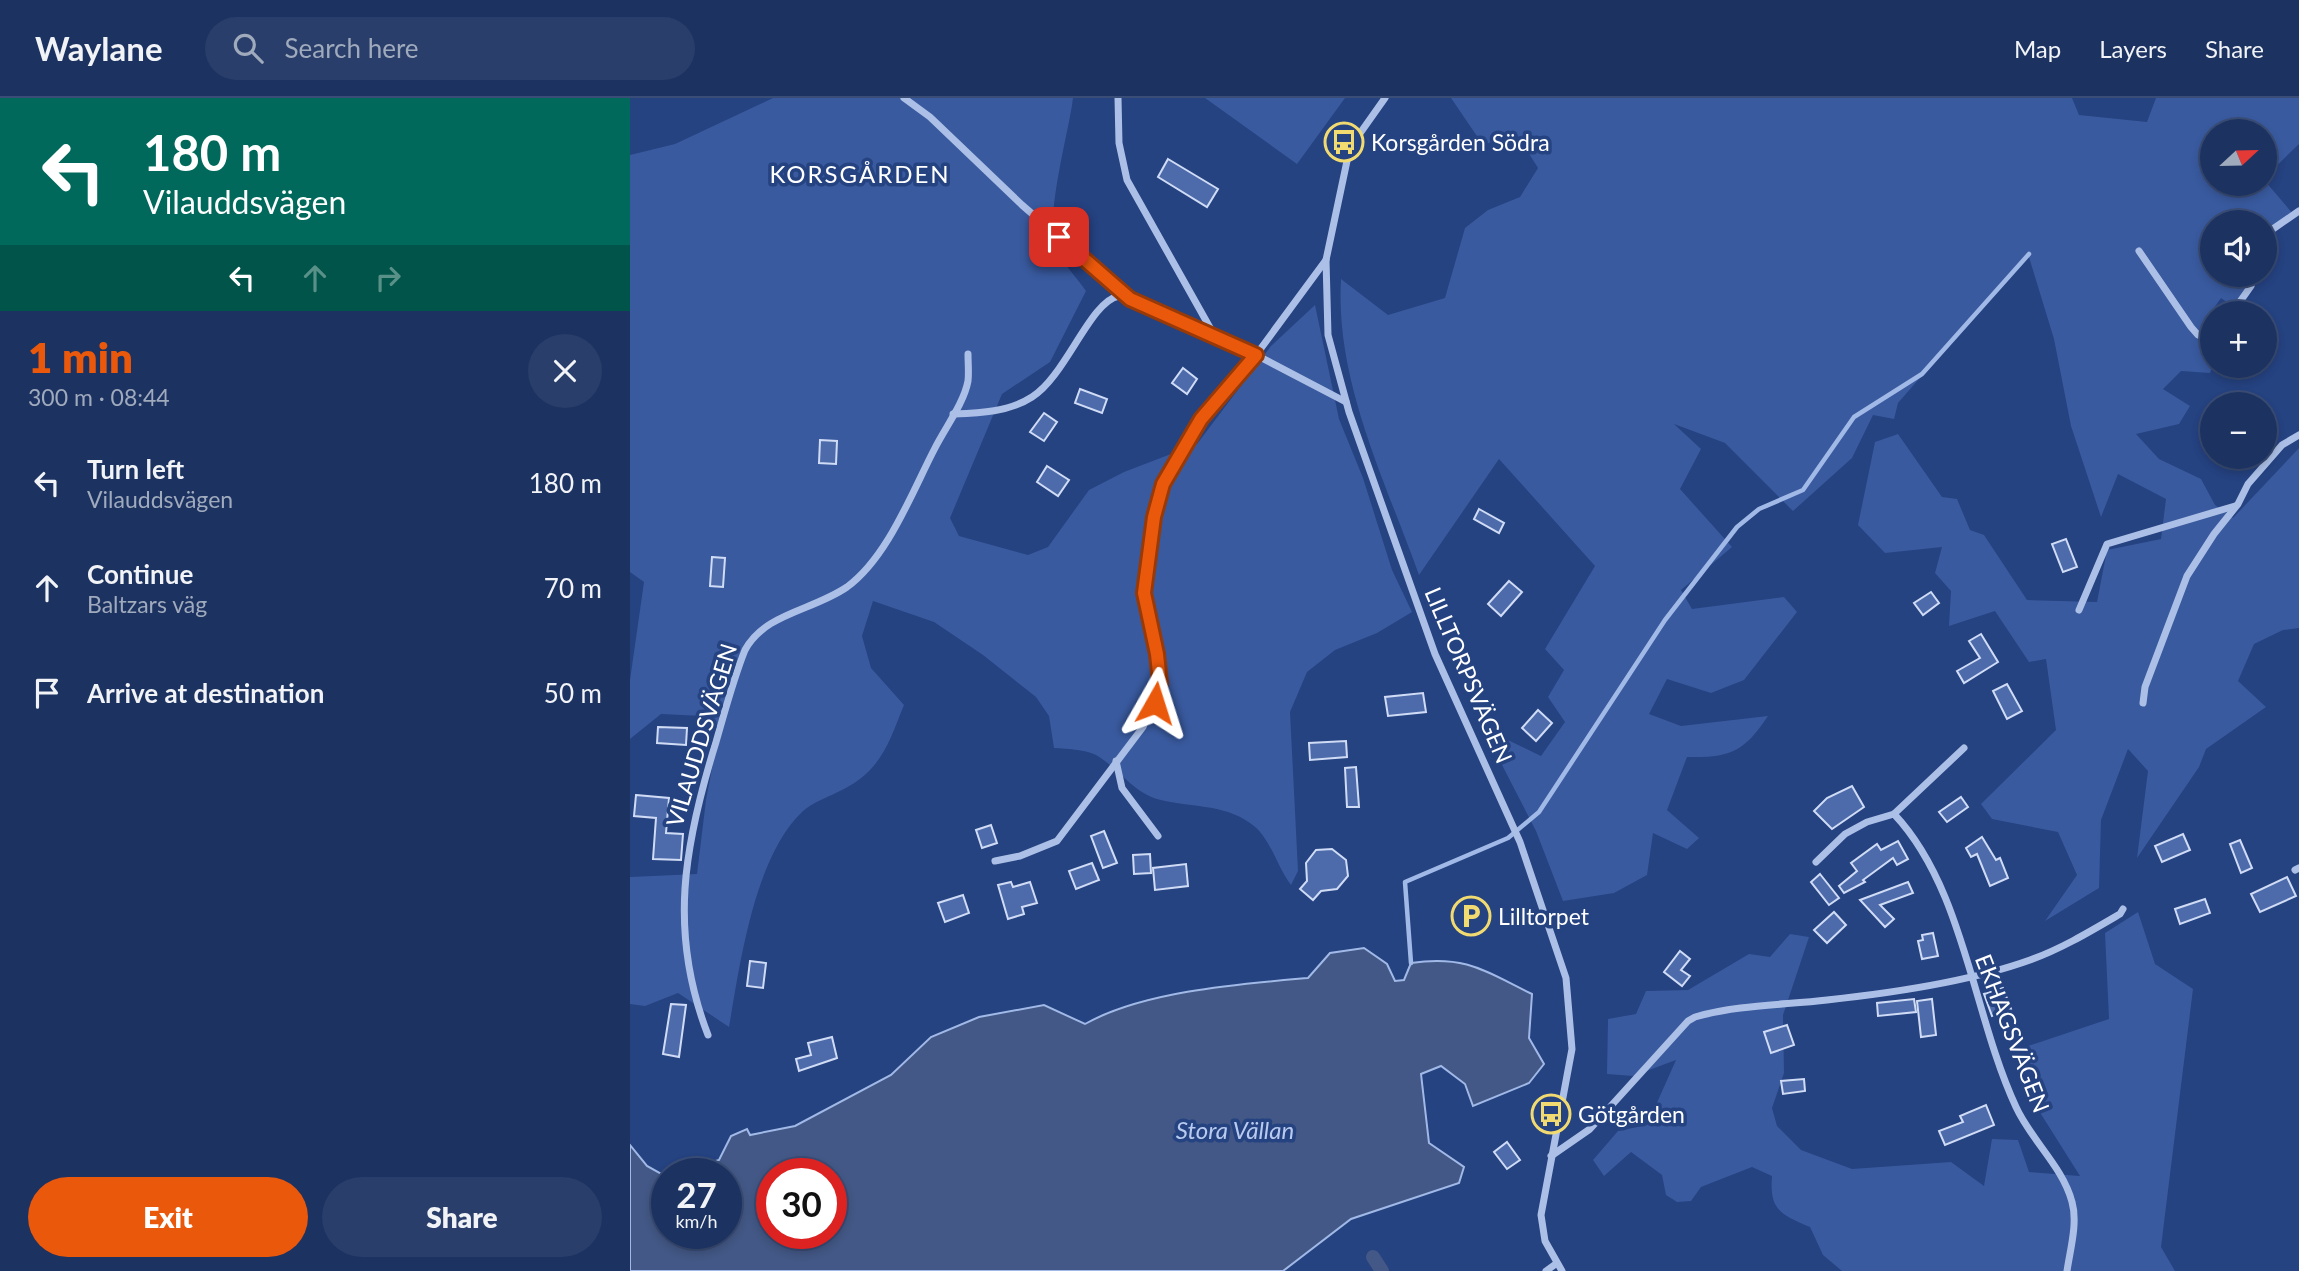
<!DOCTYPE html>
<html lang="en">
<head>
<meta charset="utf-8">
<style>
	body { margin:0; font-family:Lato,sans-serif; background:#293e6a; color:#f1f3f6; height:100vh; display:flex; flex-direction:column; font-size:26px; white-space:nowrap }
	* { box-sizing:border-box; margin:0 }
	p { font-size:23px; color:#a0aabd }
	.icon { flex:none; width:38px; height:38px; fill:none; stroke:currentColor; stroke-width:2; stroke-linecap:round; stroke-linejoin:round }
	.map { position:relative; flex:1; overflow:hidden }
	.side { display:flex; flex-direction:column; background:#1c3261; width:630px }
	.side>* { flex:none }
	.banner { background:#00695c; color:#fff; overflow:hidden }
	.needle { width:46px; rotate:68deg }
	.controls { position:absolute; left:1570px; top:21px; display:grid; gap:14px }
	.controls a { display:grid; place-items:center; width:77px; height:77px; border-radius:50%; background:#1c3261; box-shadow:0 4px 10px #0003,0 0 0 2px #3a4d76; font-size:35px }
	.speed { position:absolute; left:21px; top:1060px; display:flex; gap:14px; font-size:35px; font-weight:700; text-align:center }
	.speed>* { display:grid; place-content:center; width:91px; height:91px; border-radius:50%; background:#1c3261; box-shadow:0 4px 10px #0003,0 0 0 2px #3a4d76; line-height:1 }
	.speed small { font-size:18px; font-weight:400 }
	.speed .limit { border:10px solid #d22; background:#fff; color:#111 }
	.pin { position:absolute; display:grid; place-items:center; width:60px; height:60px; color:#fff; margin:-30px; border-radius:14px; box-shadow:0 4px 10px #0006 }
	.me { position:absolute; width:77px; margin:-38px; rotate:6deg; stroke-linejoin:round; filter:drop-shadow(0 0 5px #0008) }
	.turn { display:flex; align-items:center; gap:24px; height:147px; padding:0 28px; font-size:32px }
	.turn .icon { width:91px; height:91px; stroke-width:2.5 }
	.turn b { display:block; font-size:49px; line-height:60px }
	.lanes { display:flex; align-items:center; height:66px; padding:0 28px; background:#0003; justify-content:center; gap:35px; direction:ltr }
	.lanes .off { opacity:.35 }
	.round { display:grid; place-items:center; flex:none; width:74px; height:74px; border-radius:37px; background:#293e6a }
	.headline { display:flex; align-items:center; justify-content:space-between; height:119px; padding:0 28px }
	h1 { font-size:42px; font-weight:800; line-height:52px; color:#ea580c }
	.cta { display:flex; gap:14px; margin-top:auto; padding:14px 28px }
	.cta a { flex:1; height:80px; border-radius:42px; background:#ea580c; color:#fff; font-size:28px; font-weight:800; line-height:80px; text-align:center }
	.cta a+a { background:#293e6a; color:#f1f3f6 }
	ul { padding:0; list-style:none }
	li { display:flex; align-items:center; gap:21px; height:105px; padding:0 28px }
	li div { flex:1 }
	li b { display:block; font-size:26px }
	li em { font-style:normal }
	header { display:flex; align-items:center; gap:42px; box-sizing:border-box; height:98px; padding:0 35px; background:#1c3261; border-bottom:2px solid #3a4d76 }
	header strong { font-size:33px }
	nav { display:flex; gap:38px; margin-inline-start:auto; font-size:24px }
	.search { width:490px; height:63px; background:#293e6a; display:flex; align-items:center; gap:18px; box-sizing:border-box; padding:0 24px; border-radius:38px; color:#a0aabd; font-size:26px }
	main { display:flex; flex:1; min-height:0 }
	.map>svg:first-child { display:block }
	.green { fill:#395a9f }
	.water { fill:#435886; stroke:#a1b9e7; stroke-width:2; fill-rule:evenodd }
	.lines { fill:none; stroke-linecap:round; stroke-linejoin:round }
	.stream { stroke:#a1b9e7; stroke-width:4.5 }
	.canal { stroke:#435886; stroke-width:14 }
	.building { fill:#4d6baa; stroke:#d0dcf5; stroke-width:2 }
	.minor { stroke:#acc0e7; stroke-width:7 }
	.route-casing { stroke:#983908; stroke-width:18 }
	.route { stroke:#ea580c; stroke-width:12 }
	.labels { text-anchor:middle; dominant-baseline:central; stroke-width:7; stroke-linejoin:round; paint-order:stroke }
	.poi-label { font-size:23px; fill:#fff; stroke:#254281; text-anchor:start }
	.street-label { font-size:23px; fill:#fff; stroke:#254281 }
	.neighbourhood-label { font-size:24px; letter-spacing:2px; fill:#fff; stroke:#254281 }
	.water-label { font-size:24px; font-style:italic; fill:#b8caee; stroke:#254281 }
</style>
</head>
<body>
<header>
<strong>Waylane</strong>
<div class="search"><svg class="icon" aria-label="search" viewBox="0 0 24 24"><circle cx="10" cy="10" r="6"/><path d="M15 15l6 6"/></svg>Search here</div>
<nav><a>Map</a><a>Layers</a><a>Share</a></nav>
</header>
<main>
<section class="side">
<div class="banner">
<div class="turn"><svg class="icon" aria-label="left" viewBox="0 0 24 24"><path d="M17 20v-9H6M10 6l-5 5 5 5"/></svg><div><b>180 m</b>Vilauddsvägen</div></div>
<div class="lanes"><svg class="icon" aria-label="left" viewBox="0 0 24 24"><path d="M17 20v-9H6M10 6l-5 5 5 5"/></svg><svg class="icon off" aria-label="ahead" viewBox="0 0 24 24"><path d="M12 20V5M6 11l6-6 6 6"/></svg><svg class="icon off" aria-label="right" viewBox="0 0 24 24"><path d="M7 20v-9h11M14 6l5 5-5 5"/></svg></div>
</div>
<div class="headline"><div><h1>1 min</h1><p>300 m · 08:44</p></div><a class="round"><svg class="icon" aria-label="close" viewBox="0 0 24 24"><path d="M6 6l12 12M18 6L6 18"/></svg></a></div>
<ul>
<li><svg class="icon" aria-label="left" viewBox="0 0 24 24"><path d="M17 20v-9H6M10 6l-5 5 5 5"/></svg><div><b>Turn left</b><p>Vilauddsvägen</p></div><em>180 m</em></li>
<li><svg class="icon" aria-label="ahead" viewBox="0 0 24 24"><path d="M12 20V5M6 11l6-6 6 6"/></svg><div><b>Continue</b><p>Baltzars väg</p></div><em>70 m</em></li>
<li><svg class="icon" aria-label="arrive" viewBox="0 0 24 24"><path d="M6 21V4h12l-3 4 3 4H6"/></svg><div><b>Arrive at destination</b></div><em>50 m</em></li>
</ul>
<div class="cta"><a>Exit</a><a>Share</a></div>
</section>
<div class="map">
<svg width="1669" height="1173" viewBox="0 0 1669 1173">
	<rect width="100%" height="100%" fill="#254281"/>
	<g class="green">
		<path d="M143,0H443C439,35 413,122 427,152C434,167 447,180 456,193L420,264L372,296L320,420L329,438L398,457L418,449L459,392L494,374L567,346L641,248L685,207L709,321L733,380L762,472L782,514L747,535L705,552L677,574L660,614L668,773L661,787C646,768 641,739 620,725C592,705 559,710 527,701C503,694 487,669 466,657C453,651 438,651 424,650L419,618L406,599L353,557L304,524L243,503L232,538L241,570L274,607C259,644 252,671 214,691C201,698 182,704 172,714C124,760 110,866 99,929L48,895L15,908L0,906V779L67,776L76,702L89,634L73,618L31,616L0,641V582L14,484L0,474V57L45,46Z"/>
		<path d="M575,0H715L667,66Z"/>
		<path d="M821,0H1442L1449,17L1517,24L1526,0H1669V46L1635,79L1634,33H1582V86H1634L1635,83L1663,116L1645,133L1606,111L1595,124H1582V177H1632L1608,212L1591,200L1579,217L1583,268L1580,275L1551,273L1533,291L1560,308L1549,326L1506,336L1529,361L1571,381L1585,407L1603,420L1669,350V530L1653,532L1624,546L1608,583L1636,609L1576,651L1569,669L1507,760L1518,673L1498,651L1471,722L1469,790L1415,823L1447,777L1428,734L1362,721L1351,706L1426,632L1416,561L1399,564L1365,513L1319,528L1321,493L1305,475L1312,449L1255,455L1228,427L1245,344L1268,336L1312,399L1327,401L1340,432L1354,437L1397,502L1467,504L1477,452L1531,441L1536,401L1488,376L1471,419L1441,328L1424,241L1398,156L1268,305L1264,321L1243,317L1222,360L1163,413L1095,345L1044,326L1071,351L1050,391L1102,449L1051,492L1062,511L1154,499L1167,514L1114,582L1081,595L1037,581L1019,616L1051,628L1138,618C1114,654 1100,660 1057,659L1037,712L1069,740L1057,751L1023,735L1017,777L984,795L933,803L906,733L853,630L911,658L935,624L918,599L934,572L915,551L965,468L869,361L789,477C755,382 705,283 711,181L758,217L815,200L835,130L858,112L890,99L908,70L886,35L853,47Z"/>
		<path d="M1508,814L1525,866L1563,891L1531,1149L1545,1173H1212L1193,1157L1180,1129C1151,1117 1139,1112 1142,1078L1122,1069L1071,1089L1061,1103L1047,1104L1036,1097L1032,1077L1001,1054L974,1078L963,1062L988,1033L1017,1027L1046,962L1003,978L977,976L978,921L1006,916L1016,893L1058,892L1119,856L1140,859L1160,836L1179,839L1153,917L1154,975L1142,1010L1147,1028L1171,1052L1222,1071L1321,1064L1354,1088L1362,1041L1388,1042L1399,1074L1450,1078L1404,1005L1392,950L1479,921L1475,835Z"/>
	</g>
	<path class="water" d="M734,850L757,866L765,883L774,882L781,865C836,857 855,873 902,896L899,940L914,966L899,985L843,1008L835,986L811,968L791,976L799,1045L834,1069L829,1085L721,1121L653,1173H0V1047L17,1068L37,1079V1136L93,1138L101,1135L108,1122L96,1107V1076H41L89,1062L101,1038L117,1031L120,1037L165,1028L261,977L301,939L349,919L414,907L455,926C514,893 610,886 678,880L700,855ZM142,1076H201V1136H142Z"/>
	<g class="lines">
		<path class="stream" d="M781,865L775,784L878,740L909,714L1035,522L1107,429L1129,411L1173,392L1224,319L1292,276L1399,156"/>
		<path class="canal" d="M743,1159L752,1173"/>
	</g>
	<g class="building">
		<path d="M538,61L588,91L577,109L528,79Z"/>
		<path d="M553,270L567,281L557,296L542,285Z"/>
		<path d="M450,291L477,301L472,315L445,305Z"/>
		<path d="M414,315L427,324L414,343L400,334Z"/>
		<path d="M190,342L207,343L206,366L189,365Z"/>
		<path d="M417,368L439,382L428,398L407,384Z"/>
		<path d="M849,411L874,425L869,435L844,421Z"/>
		<path d="M1436,441L1447,469L1433,474L1422,446Z"/>
		<path d="M82,459L95,460L93,489L80,488Z"/>
		<path d="M879,483L892,494L871,518L858,506Z"/>
		<path d="M1301,494L1309,505L1293,517L1284,505Z"/>
		<path d="M1351,536L1368,564L1334,585L1327,573L1350,560L1339,543Z"/>
		<path d="M1377,586L1392,613L1377,621L1363,593Z"/>
		<path d="M793,595L796,614L758,618L755,599Z"/>
		<path d="M908,612L922,625L906,643L892,630Z"/>
		<path d="M28,629L57,630L56,647L27,645Z"/>
		<path d="M716,643L717,659L680,662L679,645Z"/>
		<path d="M726,669L729,709H717L715,670Z"/>
		<path d="M1222,688L1234,709L1202,731L1184,713L1197,700Z"/>
		<path d="M6,697L39,700L36,735L53,736L51,762L23,761L26,720L4,718Z"/>
		<path d="M1331,699L1338,709L1317,724L1309,714Z"/>
		<path d="M361,727L367,745L352,750L346,732Z"/>
		<path d="M474,733L487,765L473,770L461,738Z"/>
		<path d="M1553,736L1560,752L1532,764L1525,748Z"/>
		<path d="M1352,739L1366,762L1370,760L1378,780L1360,788L1347,756L1341,759L1336,750Z"/>
		<path d="M1610,742L1622,770L1611,775L1600,746Z"/>
		<path d="M1268,743L1278,761L1267,767L1263,760L1233,782L1235,784L1214,795L1209,788L1227,773L1221,765L1247,746L1251,752Z"/>
		<path d="M702,751L716,762L718,778L707,791L691,793L683,802L670,791L677,783L676,765L686,752Z"/>
		<path d="M520,756L521,775L504,776L503,757Z"/>
		<path d="M462,765L469,782L446,791L439,773Z"/>
		<path d="M556,766L558,788L525,792L523,770Z"/>
		<path d="M1190,776L1209,800L1199,807L1181,784Z"/>
		<path d="M1657,779L1666,798L1630,814L1621,796Z"/>
		<path d="M381,784L383,789L400,784L407,805L392,809L394,816L378,821L368,787Z"/>
		<path d="M1278,784L1283,795L1250,807L1264,821L1255,829L1230,802Z"/>
		<path d="M333,797L339,815L315,824L308,805Z"/>
		<path d="M1575,801L1580,815L1550,826L1545,811Z"/>
		<path d="M1204,814L1216,827L1197,845L1184,832Z"/>
		<path d="M1303,835L1308,858L1292,861L1288,843L1293,842L1292,837Z"/>
		<path d="M1050,853L1060,861L1051,872L1060,878L1052,888L1034,874Z"/>
		<path d="M120,863L136,865L133,890L117,888Z"/>
		<path d="M1373,890L1381,911L1362,918L1354,896Z"/>
		<path d="M1284,901L1286,914L1248,918L1247,905Z"/>
		<path d="M1302,901L1306,937L1291,939L1287,903Z"/>
		<path d="M41,906L56,907L49,959L33,956Z"/>
		<path d="M1157,927L1164,947L1141,955L1134,934Z"/>
		<path d="M202,939L207,960L169,973L166,961L181,957L178,945Z"/>
		<path d="M1174,981L1175,993L1153,996L1151,983Z"/>
		<path d="M1356,1007L1364,1027L1315,1047L1309,1033L1333,1024L1330,1018Z"/>
		<path d="M877,1044L890,1062L877,1071L864,1054Z"/>
	</g>
	<g class="lines">
		<g class="minor">
			<path d="M274,0L300,19L392,107L497,198"/>
			<path d="M488,0L489,45L497,82L583,235"/>
			<path d="M755,0L726,41L717,63L696,162L698,237L719,314L805,556L890,744L936,880L942,951L911,1117L915,1143L932,1173"/>
			<path d="M1634,145L1640,133L1669,113"/>
			<path d="M1509,153L1561,229L1568,237L1582,239"/>
			<path d="M1602,215L1621,188L1624,177"/>
			<path d="M323,316C349,315 379,314 402,299C436,278 460,203 489,198L584,235L716,304"/>
			<path d="M1449,512L1477,446L1605,408"/>
			<path d="M1513,605L1515,589L1557,478L1584,436L1608,406L1618,386L1652,347L1669,337"/>
			<path d="M486,663L492,690L528,738"/>
			<path d="M1264,716C1334,790 1343,917 1386,1009C1401,1042 1433,1069 1442,1104C1448,1125 1440,1152 1437,1173"/>
			<path d="M365,763L390,758L427,743L513,629L530,585L527,556L514,495L524,419L533,386L571,321L626,257L696,162"/>
			<path d="M1186,764L1215,736L1237,724L1264,716L1334,650"/>
			<path d="M1665,772L1669,770"/>
			<path d="M78,937C38,834 54,747 86,644C95,613 103,582 115,552C135,515 182,513 217,489C258,459 282,394 305,350C315,330 334,305 338,283C339,275 338,265 338,256"/>
			<path d="M921,1058L960,1031L1058,923L1065,919C1107,907 1154,907 1197,902C1262,895 1339,884 1400,862C1431,851 1461,833 1490,816L1493,811"/>
			<path d="M916,1173L927,1165"/>
		</g>
	</g>
	<g class="lines">
		<defs>
			<path id="route" d="M429,139L500,201L626,257L571,321L533,386L524,419L514,495L527,556L530,585L525,605"/>
		</defs>
		<use href="#route" class="route-casing"/>
		<use href="#route" class="route"/>
	</g>
	<defs>
		<symbol id="bus-ring" viewBox="-11 -11 22 22"><circle r="9.5" fill="#254281" stroke="#f1db71" stroke-width="1.5"/><path d="M-5-6H5V4H4V6H2V4H-2V6H-4V4H-5ZM-3.5-4V0h7V-4ZM-3.5 1.2v1.5H-2V1.2ZM2 1.2v1.5H3.5V1.2Z" fill="#f1db71"/></symbol>
		<symbol id="parking-ring" viewBox="-11 -11 22 22"><circle r="9.5" fill="#254281" stroke="#f1db71" stroke-width="1.5"/><path d="M-3.5-5.5H1a3.5 3.5 0 0 1 0 7H-1V5.5H-3.5ZM-1-3.4V-.6H.8a1.4 1.4 0 0 0 0-2.8Z" fill="#f1db71"/></symbol>
	</defs>
	<g fill-rule="evenodd">
		<use href="#bus-ring" x="692" y="22" width="44" height="44"/>
		<use href="#parking-ring" x="819" y="796" width="44" height="44"/>
		<use href="#bus-ring" x="899" y="994" width="44" height="44"/>
	</g>
	<g class="labels">
		<g class="poi-label">
			<text x="741" y="44">Korsgården Södra</text>
			<text x="868" y="818">Lilltorpet</text>
			<text x="948" y="1016">Götgården</text>
		</g>
		<g class="street-label">
			<text transform="translate(839 577) rotate(67)">LILLTORPSVÄGEN</text>
			<text transform="translate(71 637) rotate(-73)">VILAUDDSVÄGEN</text>
			<text transform="translate(1383 935) rotate(69)">EKHAGSVÄGEN</text>
		</g>
		<g class="neighbourhood-label">
			<text x="230" y="75">KORSGÅRDEN</text>
		</g>
		<g class="water-label">
			<text x="605" y="1031">Stora Vällan</text>
		</g>
	</g>
</svg>
<div class="controls">
<a><svg class="needle" viewBox="-14 -14 28 28"><path d="M0-13l5 13h-10z" fill="#e53935"/><path d="M0 13l5-13h-10z" fill="#a0aabd"/></svg></a>
<a><svg class="icon" aria-label="sound" viewBox="0 0 24 24"><path d="M4 9h4l5-4v14l-5-4H4zM17 9q2 3 0 6"/></svg></a>
<a>+</a>
<a>−</a>
</div>
<div class="speed"><div>27<small>km/h</small></div><div class="limit">30</div></div>
<div class="pin" style="left:429px;top:139px;background:#d93025"><svg class="icon" aria-label="arrive" viewBox="0 0 24 24"><path d="M6 21V4h12l-3 4 3 4H6"/></svg></div>
<svg class="me" style="left:525px;top:605px" viewBox="-20 -20 40 40"><path d="M0-17L14 15 0 8-14 15z" fill="#ea580c" stroke="#fff" stroke-width="4"/></svg>
</div>
</main>
</body>
</html>
